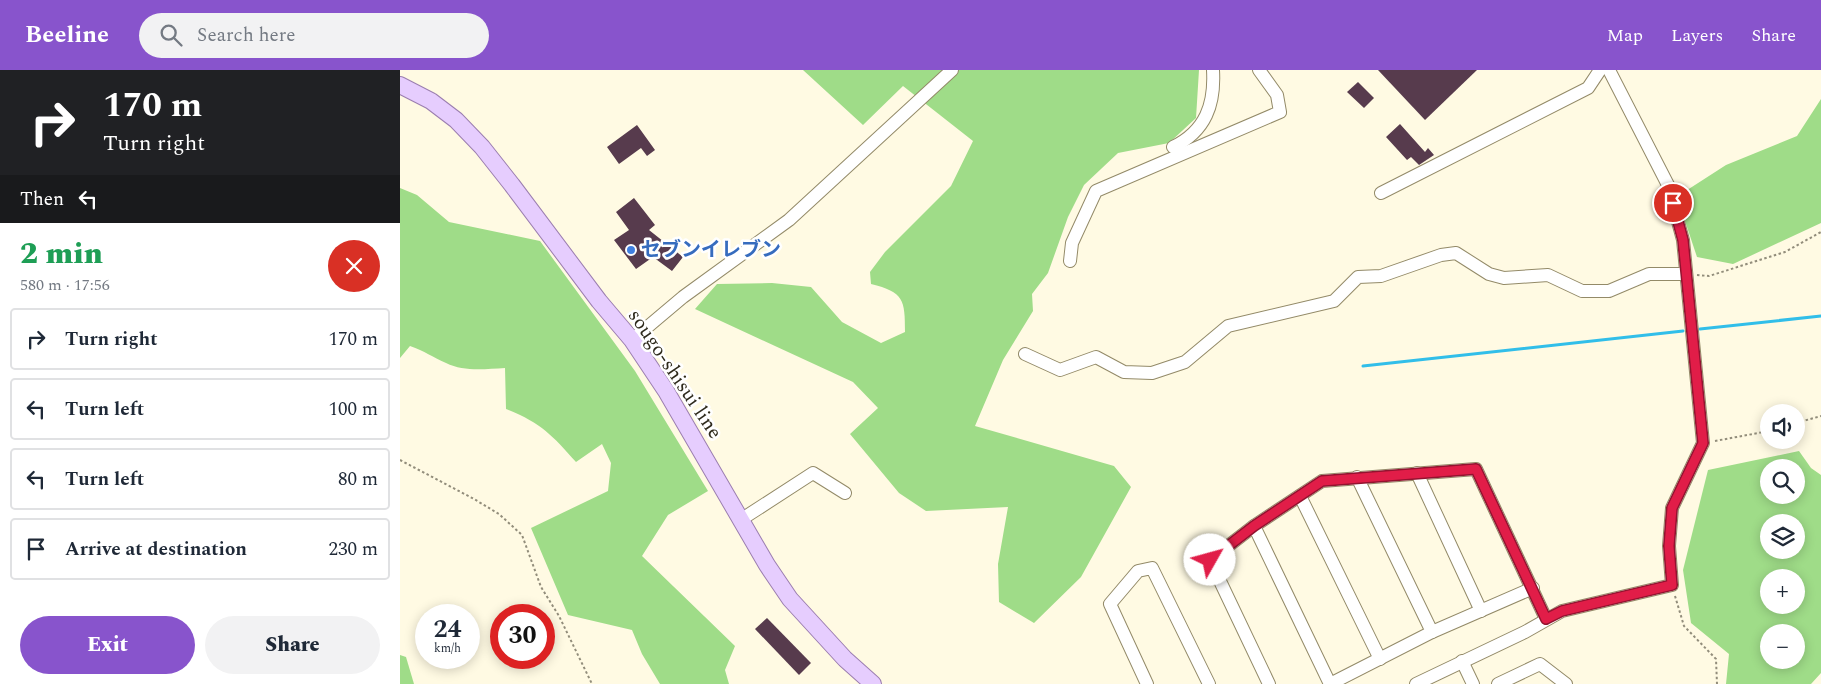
<!DOCTYPE html>
<html lang="en">
<head>
<meta charset="utf-8">
<style>
	body { margin:0; font-family:Spectral,"Noto Sans JP",serif; background:#f2f2f3; color:#1f2937; height:100vh; display:flex; flex-direction:column; font-size:19px; white-space:nowrap }
	* { box-sizing:border-box; margin:0 }
	p { font-size:16px; color:#747a83 }
	.icon { flex:none; width:28px; height:28px; fill:none; stroke:currentColor; stroke-width:2; stroke-linecap:round; stroke-linejoin:round }
	.map { position:relative; flex:1; overflow:hidden }
	.sheet { display:flex; flex-direction:column; background:#fff; width:400px }
	.sheet>* { flex:none }
	.banner { background:#202124; color:#fff; overflow:hidden }
	.fabs { position:absolute; left:1360px; top:334px; display:grid; gap:10px }
	.fabs a { display:grid; place-items:center; width:45px; height:45px; border-radius:50%; background:#fff; box-shadow:0 2px 12px #0003; font-size:25px }
	.speed { position:absolute; left:15px; top:534px; display:flex; gap:10px; font-size:25px; font-weight:700; text-align:center }
	.speed>* { display:grid; place-content:center; width:65px; height:65px; border-radius:50%; background:#fff; box-shadow:0 2px 12px #0003; line-height:1 }
	.speed small { font-size:12px; font-weight:400 }
	.speed .limit { border:8px solid #d22; background:#fff; color:#111 }
	.pin { position:absolute; display:grid; place-items:center; width:42px; height:42px; color:#fff; margin:-21px; border:2px solid #fff; border-radius:50%; box-shadow:0 1px 5px #0007 }
	.me { position:absolute; width:55px; margin:-28px; rotate:52deg; stroke-linejoin:round; filter:drop-shadow(0 0 4px #0008) }
	.turn { display:flex; align-items:center; gap:18px; height:105px; padding:0 20px; font-size:22px }
	.turn .icon { width:65px; height:65px; stroke-width:2.5 }
	.turn b { display:block; font-size:35px; line-height:42px }
	.then { display:flex; align-items:center; height:48px; padding:0 20px; background:#0003; gap:10px; font-size:19px }
	.round { display:grid; place-items:center; flex:none; width:52px; height:52px; border-radius:26px; background:#f2f2f3 }
	.summary { display:flex; align-items:center; justify-content:space-between; height:85px; padding:0 20px }
	h1 { font-size:30px; font-weight:800; line-height:38px; color:#1e9e55 }
	.primary-button { display:flex; gap:10px; margin-top:auto; padding:10px 20px }
	.primary-button a { flex:1; height:58px; border-radius:30px; background:#8854cc; color:#fff; font-size:20px; font-weight:800; line-height:58px; text-align:center }
	.primary-button a+a { background:#f2f2f3; color:#1f2937 }
	ul { padding:0; list-style:none }
	li { display:flex; align-items:center; gap:15px; height:62px; margin:0 10px 8px; padding:0 10px; border:2px solid #e0e1e3; border-radius:5px }
	li div { flex:1 }
	li b { display:block; font-size:19px }
	li em { font-style:normal }
	header { display:flex; align-items:center; gap:30px; box-sizing:border-box; height:70px; padding:0 25px; background:#8854cc; color:#fff }
	header strong { font-size:24px }
	nav { display:flex; gap:28px; margin-inline-start:auto; font-size:18px }
	.search { width:350px; height:45px; background:#f2f2f3; display:flex; align-items:center; gap:12px; box-sizing:border-box; padding:0 18px; border-radius:28px; color:#747a83; font-size:19px }
	main { display:flex; flex:1; min-height:0 }
	.map>svg:first-child { display:block }
	.forest { fill:#9fdc88; fill-rule:evenodd }
	.lines { fill:none; stroke-linecap:round; stroke-linejoin:round }
	.stream { stroke:#31bee9; stroke-width:3 }
	.building { fill:#573b4d }
	.minor-casing { stroke:#938a68; stroke-width:14 }
	.major-casing { stroke:#9b7eaf; stroke-width:18 }
	.path { stroke:#928d7b; stroke-width:2; stroke-dasharray:2.5 2.5; stroke-linecap:butt }
	.minor { stroke:#fff; stroke-width:12 }
	.major { stroke:#e6cdfe; stroke-width:16 }
	.route-casing { stroke:#92132f; stroke-width:12 }
	.route { stroke:#e11d48; stroke-width:9 }
	.shop-dot { fill:#3f7fe0; stroke:#fff; stroke-width:2 }
	.labels { text-anchor:middle; dominant-baseline:central; stroke-width:5; stroke-linejoin:round; paint-order:stroke }
	.shop-label { font-size:20px; font-weight:bold; fill:#366cbe; stroke:#fff; text-anchor:start }
	.street-label { font-size:20px; fill:#2e2a1c; stroke:#fff }
</style>
</head>
<body>
<header>
<strong>Beeline</strong>
<div class="search"><svg class="icon" aria-label="search" viewBox="0 0 24 24"><circle cx="10" cy="10" r="6"/><path d="M15 15l6 6"/></svg>Search here</div>
<nav><a>Map</a><a>Layers</a><a>Share</a></nav>
</header>
<main>
<section class="sheet">
<div class="banner">
<div class="turn"><svg class="icon" aria-label="right" viewBox="0 0 24 24"><path d="M7 20v-9h11M14 6l5 5-5 5"/></svg><div><b>170 m</b>Turn right</div></div>
<div class="then">Then<svg class="icon" aria-label="left" viewBox="0 0 24 24"><path d="M17 20v-9H6M10 6l-5 5 5 5"/></svg></div>
</div>
<div class="summary"><div><h1>2 min</h1><p>580 m · 17:56</p></div><a class="round" style="background:#d93025;color:#fff"><svg class="icon" aria-label="close" viewBox="0 0 24 24"><path d="M6 6l12 12M18 6L6 18"/></svg></a></div>
<ul>
<li><svg class="icon" aria-label="right" viewBox="0 0 24 24"><path d="M7 20v-9h11M14 6l5 5-5 5"/></svg><div><b>Turn right</b></div><em>170 m</em></li>
<li><svg class="icon" aria-label="left" viewBox="0 0 24 24"><path d="M17 20v-9H6M10 6l-5 5 5 5"/></svg><div><b>Turn left</b></div><em>100 m</em></li>
<li><svg class="icon" aria-label="left" viewBox="0 0 24 24"><path d="M17 20v-9H6M10 6l-5 5 5 5"/></svg><div><b>Turn left</b></div><em>80 m</em></li>
<li><svg class="icon" aria-label="arrive" viewBox="0 0 24 24"><path d="M6 21V4h12l-3 4 3 4H6"/></svg><div><b>Arrive at destination</b></div><em>230 m</em></li>
</ul>
<div class="primary-button"><a>Exit</a><a>Share</a></div>
</section>
<div class="map">
<svg width="1421" height="614" viewBox="0 0 1421 614">
	<rect width="100%" height="100%" fill="#fffae3"/>
	<g class="forest">
		<path d="M403,0H799L796,48L769,73L718,83L684,115L668,147L648,203L632,224L633,241L603,290L575,356L714,396L731,417L681,507L634,553L599,532L598,494L608,437L526,441L499,423L450,364L478,338L453,312L295,239L317,214L372,213L411,217L442,252L481,273L505,262C505,230 504,222 471,214L470,202L485,182L551,116L573,71L503,16L463,55Z"/>
		<path d="M1421,29V153L1333,194L1297,187L1284,148L1281,124L1326,95L1397,66Z"/>
		<path d="M0,118L17,125L49,152L140,171L235,301L308,421L268,445L242,486L335,576L325,600L329,614H260L242,584L232,560L168,545L131,458L208,421L211,393L202,374L176,392C152,365 141,353 106,339L105,298C85,299 64,302 46,293C32,287 25,281 10,276L0,288Z"/>
		<path d="M1399,381L1411,398L1421,405V603L1411,614H1326L1329,584L1291,553L1283,500L1308,400ZM1369,398H1396V425H1369ZM1396,452V480H1369V452ZM1369,508H1396V535H1369ZM1396,562V590H1369V562Z"/>
		<path d="M0,585L6,587L14,614H0Z"/>
	</g>
	<g class="lines">
		<g class="stream">
			<path d="M1300,259L1421,246"/>
			<path d="M963,296L1283,261"/>
		</g>
	</g>
	<g class="building">
		<path d="M978,0H1077L1025,50Z"/>
		<path d="M958,12L974,28L964,38L947,22Z"/>
		<path d="M1000,54L1025,82L1028,78L1034,85L1019,95L1011,87L1007,90L986,67Z"/>
		<path d="M237,55L255,80L247,86L241,78L219,94L207,77Z"/>
		<path d="M234,128L255,155L249,160L283,187L272,201L253,187L236,199L214,170L229,160L216,142Z"/>
		<path d="M367,548L411,593L399,605L355,559Z"/>
	</g>
	<g class="lines">
		<defs>
			<g id="minor">
				<path d="M773,77C806,61 815,34 813,0"/>
				<path d="M981,123L1188,18L1200,0"/>
				<path d="M670,191L672,173L696,121L880,42L877,25L859,0"/>
				<path d="M232,270L283,227L389,150L552,0"/>
				<path d="M625,284L660,300L696,287L724,302L752,303L785,292L828,256L934,231L958,207L981,206L1041,185L1056,183L1089,204L1104,208L1148,205L1182,221H1209L1249,204H1286"/>
				<path d="M1017,403L1081,541"/>
				<path d="M957,407L1032,562"/>
				<path d="M900,426L980,589"/>
				<path d="M342,449L413,403L445,423"/>
				<path d="M854,456L930,614"/>
				<path d="M1062,591L1073,614"/>
				<path d="M747,614L710,534L738,501L752,498L809,614"/>
				<path d="M869,614L810,490L854,456L922,411L1076,399L1146,549"/>
				<path d="M930,614L1032,562L1133,518"/>
				<path d="M1016,614L1125,562L1162,541L1272,515L1269,476L1272,438L1303,373L1283,170L1268,115L1209,0"/>
				<path d="M1098,614L1140,594L1166,614"/>
			</g>
			<path id="major" d="M0,15L31,31L56,50L82,77L112,115L199,231L232,270L266,321L367,495L390,529L445,589L473,614"/>
		</defs>
		<use href="#minor" class="minor-casing"/>
		<use href="#major" class="major-casing"/>
		<g class="path">
			<path d="M1297,205L1309,206L1385,182L1421,162"/>
			<path d="M1396,353L1421,346"/>
			<path d="M1315,371L1369,361"/>
			<path d="M0,390L74,429L99,444L122,465L141,517L159,546L192,614"/>
			<path d="M1275,526L1284,556L1316,589L1317,614"/>
		</g>
		<use href="#minor" class="minor"/>
		<use href="#major" class="major"/>
	</g>
	<g class="lines">
		<defs>
			<path id="route" d="M810,490L854,456L922,411L1076,399L1146,549L1162,541L1272,515L1269,476L1272,438L1303,373L1283,170L1273,133"/>
		</defs>
		<use href="#route" class="route-casing"/>
		<use href="#route" class="route"/>
	</g>
	<circle class="shop-dot" cx="231" cy="180" r="5"/>
	<g class="labels">
		<g class="shop-label">
			<text x="241" y="180">セブンイレブン</text>
		</g>
		<g class="street-label">
			<text transform="translate(275 304) rotate(56)">sougo-shisui line</text>
		</g>
	</g>
</svg>
<div class="fabs">
<a><svg class="icon" aria-label="sound" viewBox="0 0 24 24"><path d="M4 9h4l5-4v14l-5-4H4zM17 9q2 3 0 6"/></svg></a>
<a><svg class="icon" aria-label="search" viewBox="0 0 24 24"><circle cx="10" cy="10" r="6"/><path d="M15 15l6 6"/></svg></a>
<a><svg class="icon" aria-label="layers" viewBox="0 0 24 24"><path d="M12 4l9 5-9 5-9-5zM3 14l9 5 9-5"/></svg></a>
<a>+</a>
<a>−</a>
</div>
<div class="speed"><div>24<small>km/h</small></div><div class="limit">30</div></div>
<div class="pin" style="left:1273px;top:133px;background:#d93025"><svg class="icon" aria-label="arrive" viewBox="0 0 24 24"><path d="M6 21V4h12l-3 4 3 4H6"/></svg></div>
<svg class="me" style="left:810px;top:490px" viewBox="-20 -20 40 40"><circle r="19" fill="#fff"/><path d="M0-13L10 11 0 6-10 11z" fill="#e11d48"/></svg>
</div>
</main>
</body>
</html>
